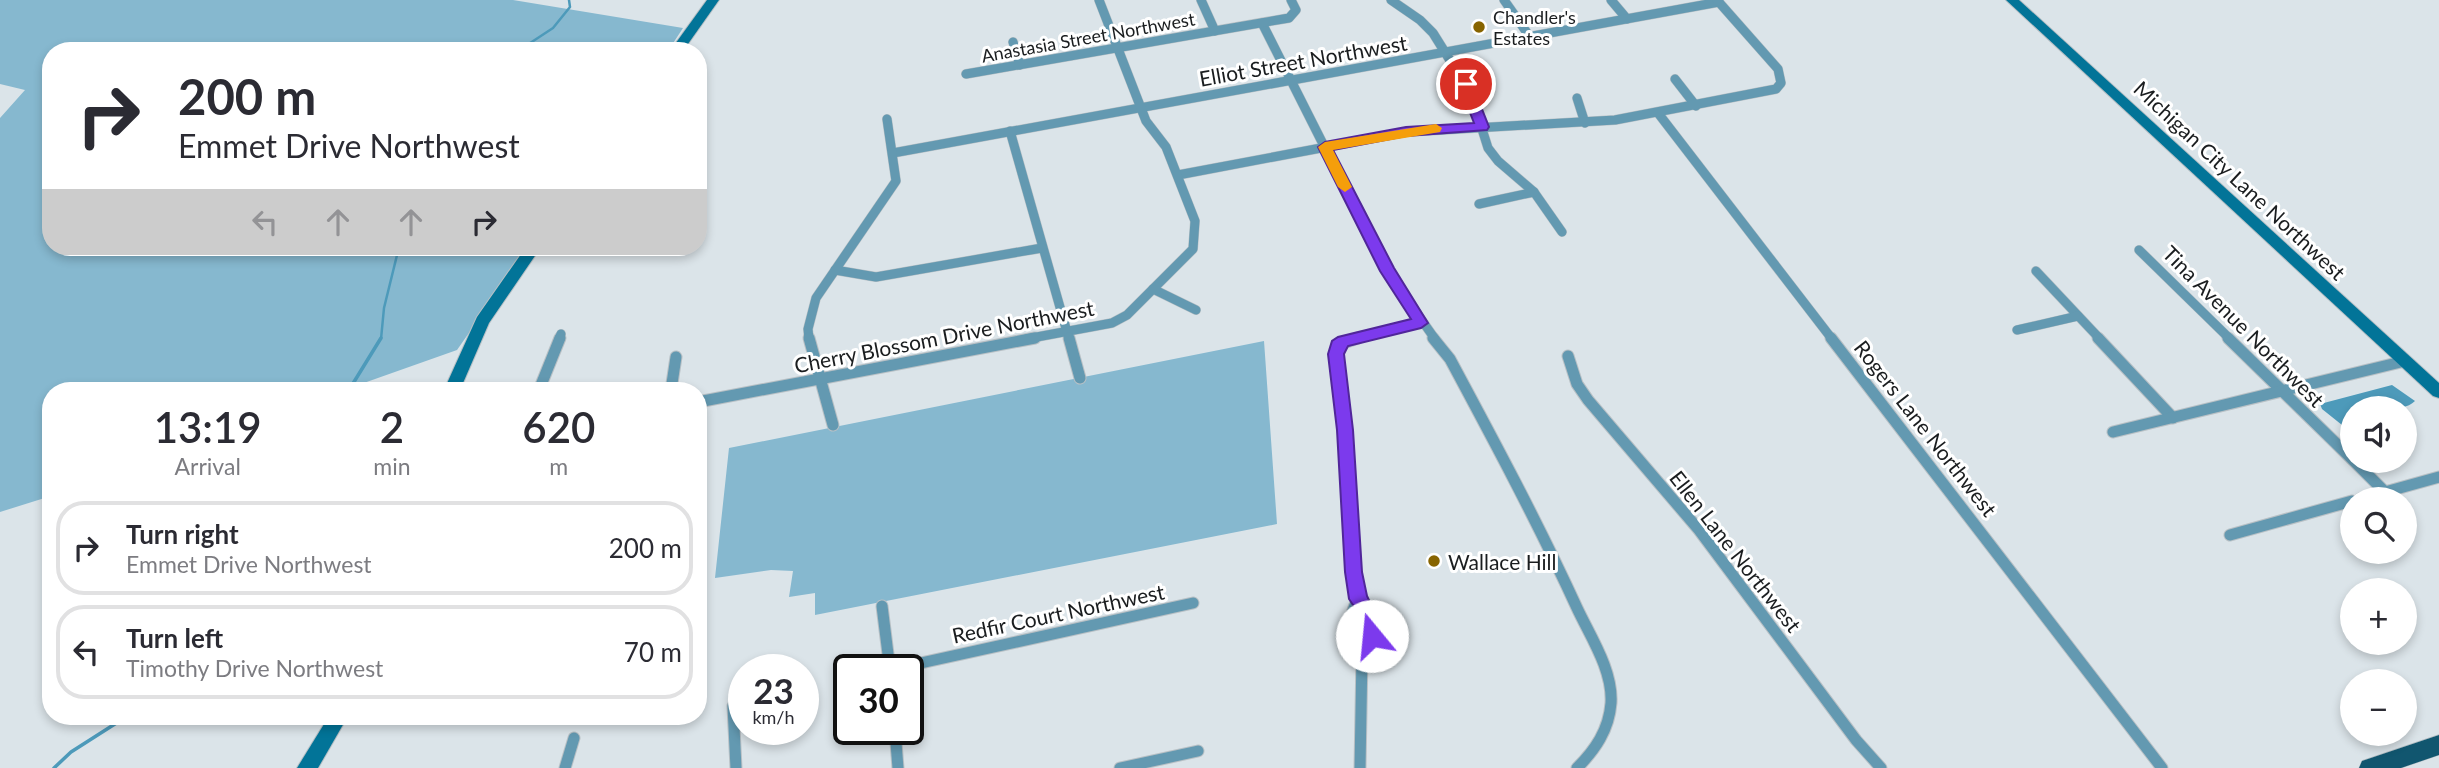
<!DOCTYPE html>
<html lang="en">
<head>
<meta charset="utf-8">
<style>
	body { margin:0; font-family:Lato,sans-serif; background:#f2f2f3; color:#2b2b33; height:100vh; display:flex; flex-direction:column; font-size:26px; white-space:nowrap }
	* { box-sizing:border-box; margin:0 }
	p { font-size:23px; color:#7c7c81 }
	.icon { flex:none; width:38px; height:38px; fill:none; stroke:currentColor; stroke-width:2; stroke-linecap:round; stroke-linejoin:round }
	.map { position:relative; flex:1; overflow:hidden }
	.panel { position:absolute; left:42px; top:382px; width:665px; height:343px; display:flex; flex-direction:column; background:#fff; border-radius:28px; box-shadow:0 4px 10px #0003 }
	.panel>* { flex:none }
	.hud { position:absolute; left:42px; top:42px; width:665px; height:214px; border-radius:28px; box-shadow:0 4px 10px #0003; background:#fff; color:#2b2b33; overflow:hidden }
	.fabs { position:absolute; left:2340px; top:396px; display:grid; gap:14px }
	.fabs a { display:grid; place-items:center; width:77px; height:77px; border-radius:50%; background:#fff; box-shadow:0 4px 10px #0003; font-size:35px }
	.speed { position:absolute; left:728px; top:654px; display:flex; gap:14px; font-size:35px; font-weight:700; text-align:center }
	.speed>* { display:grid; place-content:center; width:91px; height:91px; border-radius:50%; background:#fff; box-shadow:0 4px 10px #0003; line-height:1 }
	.speed small { font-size:18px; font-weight:400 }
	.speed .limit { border:4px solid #111; border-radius:10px; background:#fff; color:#111 }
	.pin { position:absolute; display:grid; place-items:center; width:60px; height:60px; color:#fff; margin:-30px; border:4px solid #fff; border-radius:50%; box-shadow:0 2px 7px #0007 }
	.me { position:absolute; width:77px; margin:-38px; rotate:343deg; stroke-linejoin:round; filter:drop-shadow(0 0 5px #0008) }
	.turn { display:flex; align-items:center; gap:24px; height:147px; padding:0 21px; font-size:32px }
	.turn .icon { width:91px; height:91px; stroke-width:2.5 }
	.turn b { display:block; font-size:49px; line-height:60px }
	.lanes { display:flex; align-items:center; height:66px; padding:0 21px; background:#0003; justify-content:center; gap:35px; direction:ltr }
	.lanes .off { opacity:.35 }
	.eta { display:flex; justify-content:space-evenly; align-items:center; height:119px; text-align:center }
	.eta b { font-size:42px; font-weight:600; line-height:49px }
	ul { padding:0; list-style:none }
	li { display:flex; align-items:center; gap:21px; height:94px; margin:0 14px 10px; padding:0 7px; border:4px solid #e1e1e2; border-radius:28px }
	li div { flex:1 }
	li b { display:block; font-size:26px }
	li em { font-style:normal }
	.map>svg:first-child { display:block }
	.green { fill:#86b8cf }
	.water { fill:#4d9aba }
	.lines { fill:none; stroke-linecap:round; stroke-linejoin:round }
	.stream-far1 { stroke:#4d9aba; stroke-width:2.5 }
	.stream { stroke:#4d9aba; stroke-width:3.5 }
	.street-far1-casing { stroke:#b8c0c5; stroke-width:10 }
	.street-casing { stroke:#b8c0c5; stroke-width:13 }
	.secondary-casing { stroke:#b8c0c5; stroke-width:2 }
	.primary-casing { stroke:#b8c0c5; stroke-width:1 }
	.street-far1 { stroke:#6399b1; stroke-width:9 }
	.street { stroke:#6399b1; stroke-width:11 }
	.secondary { fill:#027498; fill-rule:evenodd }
	.primary { fill:#11566f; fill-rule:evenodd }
	.route { fill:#7c3aed; stroke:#51269a; stroke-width:2 }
	.slow { fill:#f59e0b }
	.poi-dot { fill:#876400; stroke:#fff; stroke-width:2.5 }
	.labels { text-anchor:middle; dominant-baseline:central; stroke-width:6; stroke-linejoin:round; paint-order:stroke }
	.far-poi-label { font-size:18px; fill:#1a1d1f; stroke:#fff; text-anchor:start }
	.far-street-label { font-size:18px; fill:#1a1d1f; stroke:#fff }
	.street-label { font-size:21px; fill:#1a1d1f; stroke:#fff }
	.poi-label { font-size:21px; fill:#1a1d1f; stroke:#fff; text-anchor:start }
</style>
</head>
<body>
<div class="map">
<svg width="2439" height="768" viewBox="0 0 2439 768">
	<rect width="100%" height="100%" fill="#dbe4e9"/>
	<g class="green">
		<path d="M0,0H513L683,28L668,51H51V247H529L457,350L344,390H51V496L0,512V118L25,90L0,84Z"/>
		<path d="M1264,341L1277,524L815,615V593L789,597L793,571L771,570L715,578L729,448Z"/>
	</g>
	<path class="water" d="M2392,385L2415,401C2402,414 2369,408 2352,408V422L2342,425L2322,409L2320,404Z"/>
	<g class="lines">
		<g class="stream-far1">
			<path d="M518,51L553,28L570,7L569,0"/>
			<path d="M381,339L384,308L399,247"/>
		</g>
		<g class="stream">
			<path d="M349,390L381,338"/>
			<path d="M54,768L71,752L118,722H153L159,716"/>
		</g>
		<defs>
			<g id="street-far1">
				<path d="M1201,0L1215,31"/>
				<path d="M1391,0L1420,20L1433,33L1471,94L1488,148L1498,161L1534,192L1562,232"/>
				<path d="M1504,0L1530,37"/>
				<path d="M1611,0L1627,19"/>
				<path d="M1262,23L1387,271L1435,339"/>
				<path d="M1013,42L1020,65"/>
				<path d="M966,74L1289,18L1296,10L1291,0"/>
				<path d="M1675,79L1696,106"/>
				<path d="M1577,98L1585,123"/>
				<path d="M1658,113L1832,339"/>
				<path d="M1010,131L1069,339"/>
				<path d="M893,153L1719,2"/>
				<path d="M1178,175L1406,132L1615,120L1776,89L1781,83L1778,69L1717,0"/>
				<path d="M1479,204L1534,192"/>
				<path d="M2139,250L2230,339"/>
				<path d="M835,270L876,277L1042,248"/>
				<path d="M2036,271L2100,339"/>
				<path d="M1153,289L1196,310"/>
				<path d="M2017,330L2078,316"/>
				<path d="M559,339L561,334"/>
				<path d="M809,339L808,329L816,298L896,181L887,119"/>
				<path d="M1026,339L1112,323L1127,315L1193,249L1195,221L1166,147L1146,121L1099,0"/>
				<path d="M1351,339L1421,322"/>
			</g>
			<g id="street">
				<path d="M809,338L833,425"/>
				<path d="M1069,338L1080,378"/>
				<path d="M1358,338L1337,345L1336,354C1338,381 1343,408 1345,435C1349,485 1348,535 1356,586C1361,617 1383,622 1362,655L1360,768"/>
				<path d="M1433,338L1450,359C1494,441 1538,523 1577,608C1590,636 1613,670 1611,703C1609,730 1595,750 1577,768"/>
				<path d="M1831,338L2162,768"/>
				<path d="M2098,338L2173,418"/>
				<path d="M2228,338L2352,459"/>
				<path d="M1568,356L1577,384L1588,400L1699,530L1856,740L1881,768"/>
				<path d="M539,390L560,338"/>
				<path d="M671,390L676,357"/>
				<path d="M698,402L1035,338"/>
				<path d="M2113,432L2405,361"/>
				<path d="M2353,460L2385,492"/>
				<path d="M2360,499L2439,477"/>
				<path d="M2230,535L2352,501"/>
				<path d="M698,578V634"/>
				<path d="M1358,599C1347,619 1348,636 1362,655"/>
				<path d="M882,606L890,670"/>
				<path d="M889,670L1193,603"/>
				<path d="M733,706L736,768"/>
				<path d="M895,730L898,768"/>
				<path d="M565,768L574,738"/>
				<path d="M1120,768L1198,751"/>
			</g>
			<g id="secondary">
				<path d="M707,0H719L683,51H670Z"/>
				<path d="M2006,0H2019L2439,383V398L2433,396Z"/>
				<path d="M526,247H541L489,323L460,390H444L477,317Z"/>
				<path d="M329,716H348L318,768H297Z"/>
			</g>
			<path id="primary" d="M2439,735V755L2401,768H2359L2362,761Z"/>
		</defs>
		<use href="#street-far1" class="street-far1-casing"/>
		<use href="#street" class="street-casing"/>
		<use href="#secondary" class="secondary-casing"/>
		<use href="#primary" class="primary-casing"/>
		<use href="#street-far1" class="street-far1"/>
		<use href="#street" class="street"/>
		<use href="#secondary" class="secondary"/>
		<use href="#primary" class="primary"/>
	</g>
	<path class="route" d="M1466,80L1472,84L1489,127L1487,130L1406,136L1333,150L1394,268L1428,323L1421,328L1348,346L1344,354L1353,430L1362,572L1367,596L1381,626L1378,642L1372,645L1365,642L1359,614L1349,599L1345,572L1337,430L1328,354L1332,341L1338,337L1411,319L1380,271L1318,147L1325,142L1406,127L1474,123L1459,84Z"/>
	<path class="slow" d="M1436,124L1442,128L1440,132L1333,150L1352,187L1345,192L1338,187L1318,147L1325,142Z"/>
	<g class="poi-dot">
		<circle cx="1479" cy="27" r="7"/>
		<circle cx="1434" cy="561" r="7"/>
	</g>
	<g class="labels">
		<g class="far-poi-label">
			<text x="1493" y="17">Chandler's<tspan x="1493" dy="21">Estates</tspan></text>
		</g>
		<g class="far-street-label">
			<text transform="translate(1088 37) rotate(-10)">Anastasia Street Northwest</text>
		</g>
		<g class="street-label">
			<text transform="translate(1303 60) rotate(-10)">Elliot Street Northwest</text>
			<text transform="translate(2240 180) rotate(43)">Michigan City Lane Northwest</text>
			<text transform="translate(2244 326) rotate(45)">Tina Avenue Northwest</text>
			<text transform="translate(944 336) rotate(-11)">Cherry Blossom Drive Northwest</text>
			<text transform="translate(1926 428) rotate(52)">Rogers Lane Northwest</text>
			<text transform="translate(1736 551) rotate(52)">Ellen Lane Northwest</text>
			<text transform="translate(1058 613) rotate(-12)">Redfir Court Northwest</text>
		</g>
		<g class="poi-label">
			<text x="1448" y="561">Wallace Hill</text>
		</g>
	</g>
</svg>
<div class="fabs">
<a><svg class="icon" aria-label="sound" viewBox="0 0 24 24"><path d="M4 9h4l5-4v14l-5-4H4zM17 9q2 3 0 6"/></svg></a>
<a><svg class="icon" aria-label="search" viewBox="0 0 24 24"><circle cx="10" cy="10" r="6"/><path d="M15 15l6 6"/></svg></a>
<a>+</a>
<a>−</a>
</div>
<div class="speed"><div>23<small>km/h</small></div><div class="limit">30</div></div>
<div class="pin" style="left:1466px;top:84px;background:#d93025"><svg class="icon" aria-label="arrive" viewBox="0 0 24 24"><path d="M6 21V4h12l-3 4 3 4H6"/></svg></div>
<svg class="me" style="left:1372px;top:636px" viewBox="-20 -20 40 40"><circle r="19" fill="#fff"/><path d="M0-13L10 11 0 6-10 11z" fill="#7c3aed"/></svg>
<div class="hud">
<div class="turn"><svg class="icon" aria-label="right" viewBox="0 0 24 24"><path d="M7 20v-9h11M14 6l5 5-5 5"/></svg><div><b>200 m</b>Emmet Drive Northwest</div></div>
<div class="lanes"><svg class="icon off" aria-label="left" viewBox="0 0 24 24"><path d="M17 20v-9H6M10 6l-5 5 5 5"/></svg><svg class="icon off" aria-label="ahead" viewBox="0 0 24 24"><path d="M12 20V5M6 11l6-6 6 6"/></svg><svg class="icon off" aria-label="ahead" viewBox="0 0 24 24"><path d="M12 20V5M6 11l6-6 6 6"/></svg><svg class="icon" aria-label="right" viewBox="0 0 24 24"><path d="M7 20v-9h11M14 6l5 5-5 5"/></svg></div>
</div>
<section class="panel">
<div class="eta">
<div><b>13:19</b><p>Arrival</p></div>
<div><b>2</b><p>min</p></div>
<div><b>620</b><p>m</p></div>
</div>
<ul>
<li><svg class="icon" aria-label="right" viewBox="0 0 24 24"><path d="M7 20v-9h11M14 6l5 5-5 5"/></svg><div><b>Turn right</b><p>Emmet Drive Northwest</p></div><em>200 m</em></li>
<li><svg class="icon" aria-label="left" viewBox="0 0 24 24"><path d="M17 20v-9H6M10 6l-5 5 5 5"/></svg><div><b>Turn left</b><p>Timothy Drive Northwest</p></div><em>70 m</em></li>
</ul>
</section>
</div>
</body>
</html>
